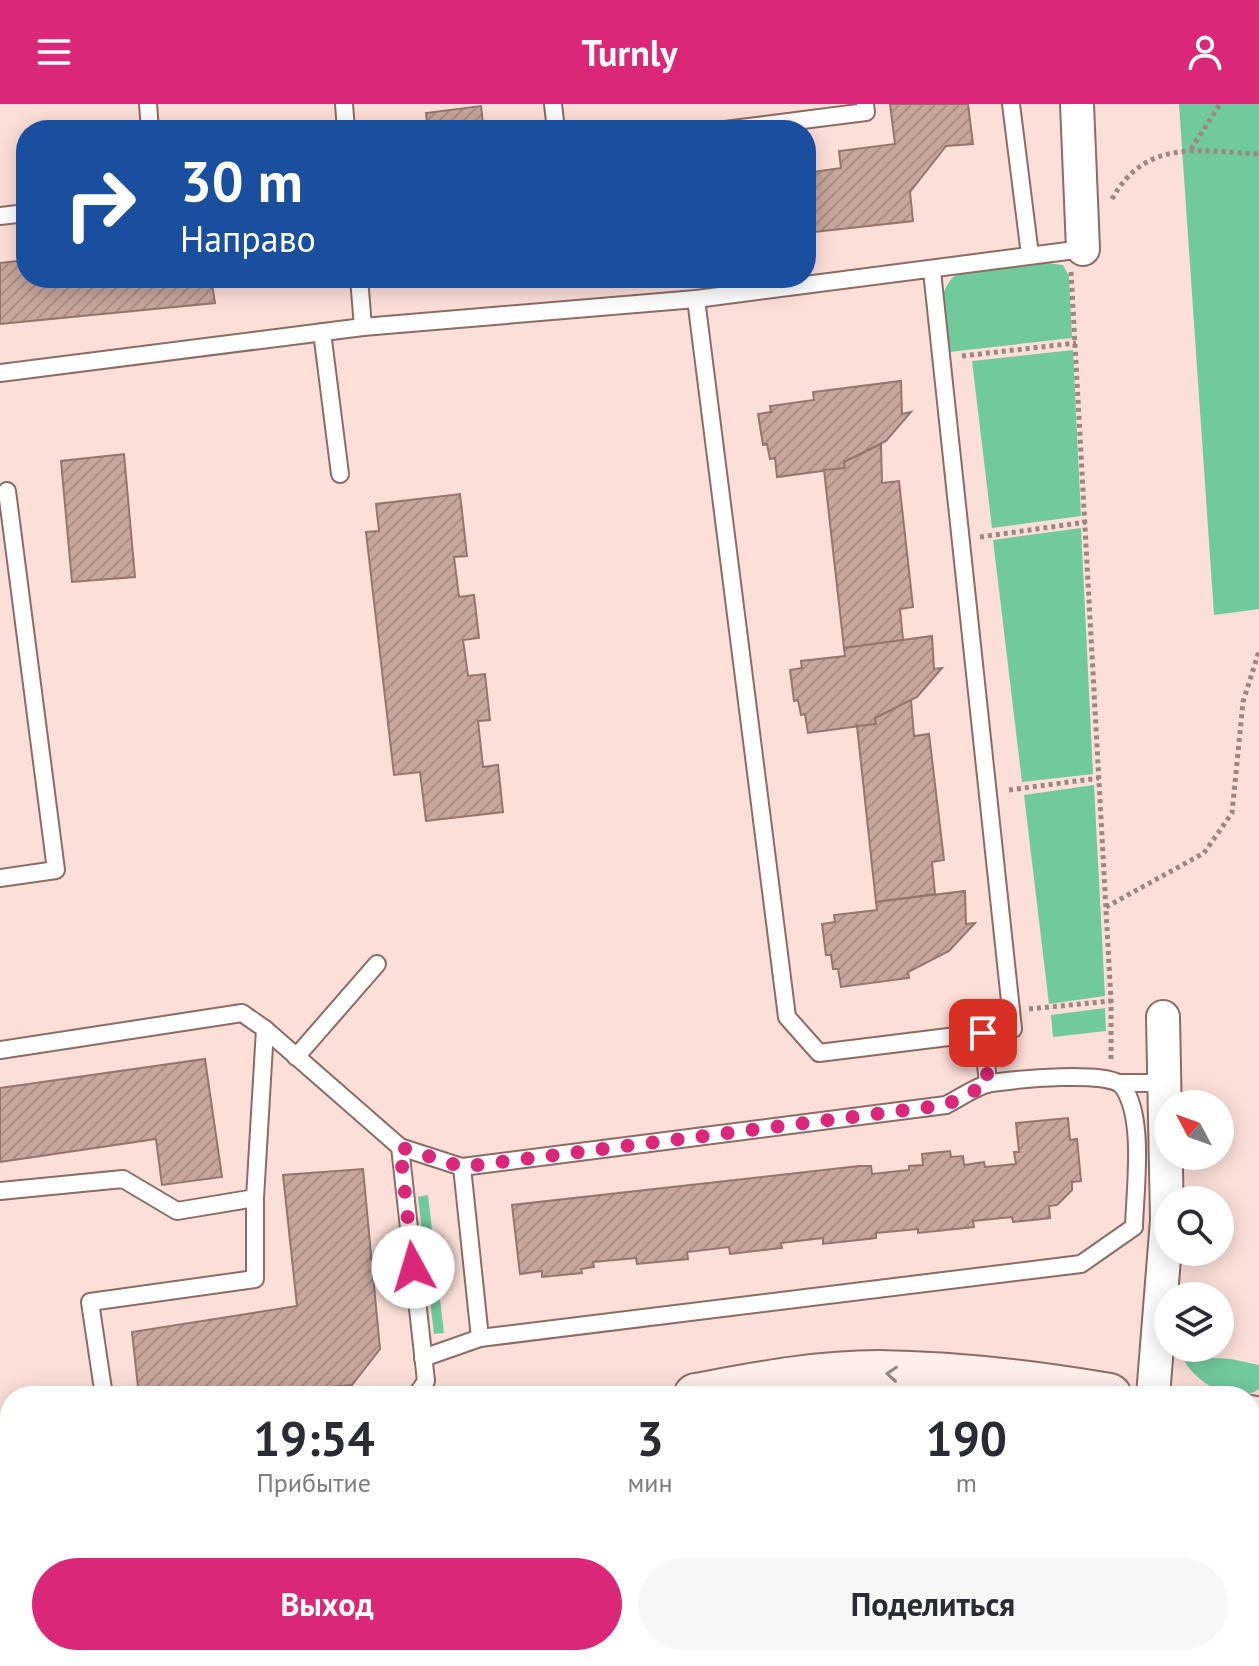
<!DOCTYPE html>
<html lang="ru">
<head>
<meta charset="utf-8">
<style>
	body { margin:0; font-family:"PT Sans",sans-serif; background:#f7f7f7; color:#2b2b33; height:100vh; display:flex; flex-direction:column; font-size:30px; white-space:nowrap }
	* { box-sizing:border-box; margin:0 }
	p { font-size:26px; color:#7c7c81 }
	.icon { flex:none; width:44px; height:44px; fill:none; stroke:currentColor; stroke-width:2; stroke-linecap:round; stroke-linejoin:round }
	.map { position:relative; flex:1; overflow:hidden }
	.drawer { position:absolute; left:0px; top:1282px; width:1260px; height:280px; display:flex; flex-direction:column; background:#fff; border-radius:32px 32px 0 0; box-shadow:0 4px 20px #0003 }
	.drawer>* { flex:none }
	.banner { position:absolute; left:16px; top:16px; width:800px; height:168px; border-radius:32px; box-shadow:0 4px 20px #0003; background:#1a4fa0; color:#fff; overflow:hidden }
	.needle { width:52px; rotate:311deg }
	.tools { position:absolute; left:1154px; top:986px; display:grid; gap:16px }
	.tools a { display:grid; place-items:center; width:80px; height:80px; border-radius:50%; background:#fff; box-shadow:0 4px 20px #0003; font-size:40px }
	.pin { position:absolute; display:grid; place-items:center; width:68px; height:68px; color:#fff; margin:-34px; border-radius:16px; box-shadow:0 4px 12px #0006 }
	.me { position:absolute; width:88px; margin:-44px; rotate:354deg; stroke-linejoin:round; filter:drop-shadow(0 0 6px #0008) }
	.turn { display:flex; align-items:center; gap:28px; height:168px; padding:0 32px; font-size:36px }
	.turn .icon { width:104px; height:104px; stroke-width:2.5 }
	.turn b { display:block; font-size:56px; line-height:68px }
	.eta { display:flex; justify-content:space-evenly; align-items:center; height:136px; text-align:center }
	.eta b { font-size:48px; font-weight:700; line-height:56px }
	.action { display:flex; gap:16px; margin-top:auto; padding:16px 32px }
	.action a { flex:1; height:92px; border-radius:48px; background:#db2777; color:#fff; font-size:32px; font-weight:700; line-height:92px; text-align:center }
	.action a+a { background:#f7f7f7; color:#2b2b33 }
	header { display:flex; justify-content:space-between; align-items:center; height:104px; padding:0 32px; background:#db2777; color:#fff; font-size:36px; font-weight:700 }
	.map>svg:first-child { display:block }
	.green { fill:#71ca9c }
	.building { fill:url(#building-hatch); stroke:#95756d; stroke-width:2 }
	.lines { fill:none; stroke-linecap:round; stroke-linejoin:round }
	.lane-casing { stroke:#8c6c64; stroke-width:20 }
	.street-casing { stroke:#8c6c64; stroke-width:36 }
	.secondary-casing { stroke:#8c6c64; stroke-width:48 }
	.path { stroke:#9d8782; stroke-width:5; stroke-dasharray:4 4; stroke-linecap:butt }
	.lane { stroke:#fff; stroke-width:16 }
	.street { stroke:#fff; stroke-width:32 }
	.secondary { stroke:#fdeeea; stroke-width:44 }
	.oneway { stroke:#988a87 }
	.route { stroke:#db2777; stroke-width:14; stroke-dasharray:0 25.2 }
</style>
</head>
<body>
<header><svg class="icon" aria-label="menu" viewBox="0 0 24 24"><path d="M4 6h16M4 12h16M4 18h16"/></svg>Turnly<svg class="icon" aria-label="person" viewBox="0 0 24 24"><circle cx="12" cy="8" r="4"/><path d="M4 21q1-7 8-7t8 7"/></svg></header>
<div class="map">
<svg width="1259" height="1562" viewBox="0 0 1259 1562">
	<defs>
		<pattern id="building-hatch" width="6" height="6" patternUnits="userSpaceOnUse" patternTransform="scale(2)"><rect width="6" height="6" fill="#c8a69d"/><path d="M-1 1l2-2M0 6l6-6M5 7l2-2" fill="none" stroke="#ab8e86"/></pattern>
	</defs>
	<rect width="100%" height="100%" fill="#fcdfd8"/>
	<g class="green">
		<path d="M1179,0H1259V505L1214,511Z"/>
		<path d="M1048,159L1063,161L1069,172L1072,234L949,248C946,222 932,188 957,170Z"/>
		<path d="M1073,246L1081,412L992,424L972,257Z"/>
		<path d="M1081,424L1093,670L1022,678L993,436Z"/>
		<path d="M1094,681L1105,892L1049,900L1024,691Z"/>
		<path d="M1105,904L1106,927L1053,933L1051,911Z"/>
		<path d="M428,1091L444,1229L434,1230L418,1093Z"/>
		<path d="M1182,1252L1231,1255L1259,1261V1285C1234,1303 1192,1277 1182,1252Z"/>
		<path d="M269,1552H470L447,1562H258Z"/>
	</g>
	<g class="building">
		<path d="M890,0H968L973,40L946,42L910,88L913,117L806,129V69L841,64L839,47L895,40Z"/>
		<path d="M481,2L483,19L496,18L497,26H428L426,9Z"/>
		<path d="M26,156V174H217L212,180L215,199L0,220V159Z"/>
		<path d="M901,277L902,310L911,308L886,337L844,358L845,364L777,373L775,354L770,355L767,340L763,341L758,310L771,308L770,302L814,296L813,288Z"/>
		<path d="M881,340L882,379L899,377L913,503L900,505L903,536L844,544L824,366L845,364L844,358Z"/>
		<path d="M124,350L135,473L72,478L61,357Z"/>
		<path d="M460,390L467,452L454,453L459,493L474,491L479,534L463,536L468,572L485,570L490,616L478,617L483,663L498,661L503,708L426,717L420,668L394,671L366,428L379,427L376,400Z"/>
		<path d="M932,532L934,565L942,564L917,593L875,614L876,620L808,629L805,610L801,611L798,596L794,597L790,566L802,564L801,557L845,552L844,544Z"/>
		<path d="M911,596L914,632L929,630L944,756L932,758L935,790L876,798L857,622L876,620L875,614Z"/>
		<path d="M965,787L966,820L975,819L949,847L908,868L909,874L841,883L838,865H833L831,851H826L822,820L835,818L834,811L877,806L876,798Z"/>
		<path d="M205,955L222,1073L162,1081L156,1035L0,1058V984Z"/>
		<path d="M1068,1014L1070,1036L1077,1035L1081,1077L1072,1078V1086L1057,1101L1049,1102L1050,1114L1013,1118L1012,1113L973,1117L974,1123L918,1129V1125L876,1129V1134L823,1140V1134L781,1139L782,1144L730,1150L729,1143L687,1148L688,1155L637,1160L636,1154L593,1158L594,1163L581,1165L582,1169L542,1173V1167L520,1170L512,1101L859,1062H871L872,1070L909,1066V1062L923,1061L922,1050L950,1047L951,1053L963,1052L964,1061L984,1058L985,1063L1016,1060L1014,1048H1019L1016,1019Z"/>
		<path d="M363,1065L380,1245L352,1281L234,1292H139L132,1228L297,1202L283,1071Z"/>
		<path d="M1250,1371L1259,1373V1448L1250,1447Z"/>
		<path d="M10,1391V1466L0,1468V1392Z"/>
	</g>
	<g class="lines">
		<defs>
			<g id="lane">
				<path d="M148,0L150,26"/>
				<path d="M344,0L346,26"/>
				<path d="M553,0L556,26"/>
				<path d="M1011,0L1030,151"/>
				<path d="M725,26L866,8L865,0"/>
				<path d="M0,112L26,109"/>
				<path d="M932,167L1013,925L819,949L787,913L696,195L1083,145"/>
				<path d="M359,174L363,223"/>
				<path d="M322,228L340,370"/>
				<path d="M0,269L363,223L696,195"/>
				<path d="M0,774L56,766L7,387"/>
				<path d="M265,925L400,1043L426,1277L416,1292"/>
				<path d="M983,929L988,980"/>
				<path d="M0,946L242,909L265,925L255,1094L177,1107L123,1075L0,1087"/>
				<path d="M296,953L377,860"/>
				<path d="M1122,979H1166"/>
				<path d="M400,1043L462,1063L946,1001C960,994 976,982 991,979C1013,976 1112,965 1123,983C1145,1014 1135,1085 1134,1123L1081,1160L480,1234L423,1254"/>
				<path d="M462,1063L480,1234"/>
				<path d="M104,1292L90,1198L255,1175V1094"/>
				<path d="M0,1327L10,1335"/>
				<path d="M0,1514L10,1513"/>
			</g>
			<g id="street">
				<path d="M1077,0L1083,145"/>
				<path d="M1153,1292L1167,1116L1163,913"/>
			</g>
			<g id="secondary">
				<path d="M696,1292C756,1281 816,1269 878,1269C954,1270 1033,1279 1109,1292"/>
				<path d="M1250,1314L1259,1316"/>
				<path d="M1250,1492L1259,1493"/>
				<path d="M229,1562L239,1552"/>
				<path d="M541,1562L568,1552"/>
			</g>
		</defs>
		<use href="#lane" class="lane-casing"/>
		<use href="#street" class="street-casing"/>
		<use href="#secondary" class="secondary-casing"/>
		<g class="path">
			<path d="M1191,45L1220,0"/>
			<path d="M1112,95C1146,34 1199,47 1259,50"/>
			<path d="M1071,168L1111,897V957"/>
			<path d="M962,252L1076,239"/>
			<path d="M980,433L1086,418"/>
			<path d="M1009,686L1099,674"/>
			<path d="M1106,803L1204,749L1232,709L1243,598L1259,547"/>
			<path d="M1029,905L1111,897"/>
			<path d="M1235,1552V1562"/>
		</g>
		<use href="#lane" class="lane"/>
		<use href="#street" class="street"/>
		<use href="#secondary" class="secondary"/>
	</g>
	<defs><path id="oneway-chevron" d="M-2-3.5L2.5 0L-2 3.5" fill="none" stroke-width="1.6" stroke-linecap="round" stroke-linejoin="round" transform="scale(2)"/></defs>
	<use class="oneway" href="#oneway-chevron" transform="translate(892 1270) rotate(-176)"/>
	<g class="lines">
		<path class="route" d="M413,1163L400,1043L462,1063L946,1001L988,980L983,929"/>
	</g>
</svg>
<div class="tools">
<a><svg class="needle" viewBox="-14 -14 28 28"><path d="M0-13l5 13h-10z" fill="#e53935"/><path d="M0 13l5-13h-10z" fill="#7c7c81"/></svg></a>
<a><svg class="icon" aria-label="search" viewBox="0 0 24 24"><circle cx="10" cy="10" r="6"/><path d="M15 15l6 6"/></svg></a>
<a><svg class="icon" aria-label="layers" viewBox="0 0 24 24"><path d="M12 4l9 5-9 5-9-5zM3 14l9 5 9-5"/></svg></a>
</div>
<div class="pin" style="left:983px;top:929px;background:#d93025"><svg class="icon" aria-label="arrive" viewBox="0 0 24 24"><path d="M6 21V4h12l-3 4 3 4H6"/></svg></div>
<svg class="me" style="left:413px;top:1163px" viewBox="-20 -20 40 40"><circle r="19" fill="#fff"/><path d="M0-13L10 11 0 6-10 11z" fill="#db2777"/></svg>
<div class="banner">
<div class="turn"><svg class="icon" aria-label="right" viewBox="0 0 24 24"><path d="M7 20v-9h11M14 6l5 5-5 5"/></svg><div><b>30 m</b>Направо</div></div>
</div>
<section class="drawer">
<div class="eta">
<div><b>19:54</b><p>Прибытие</p></div>
<div><b>3</b><p>мин</p></div>
<div><b>190</b><p>m</p></div>
</div>
<div class="action"><a>Выход</a><a>Поделиться</a></div>
</section>
</div>
</body>
</html>
